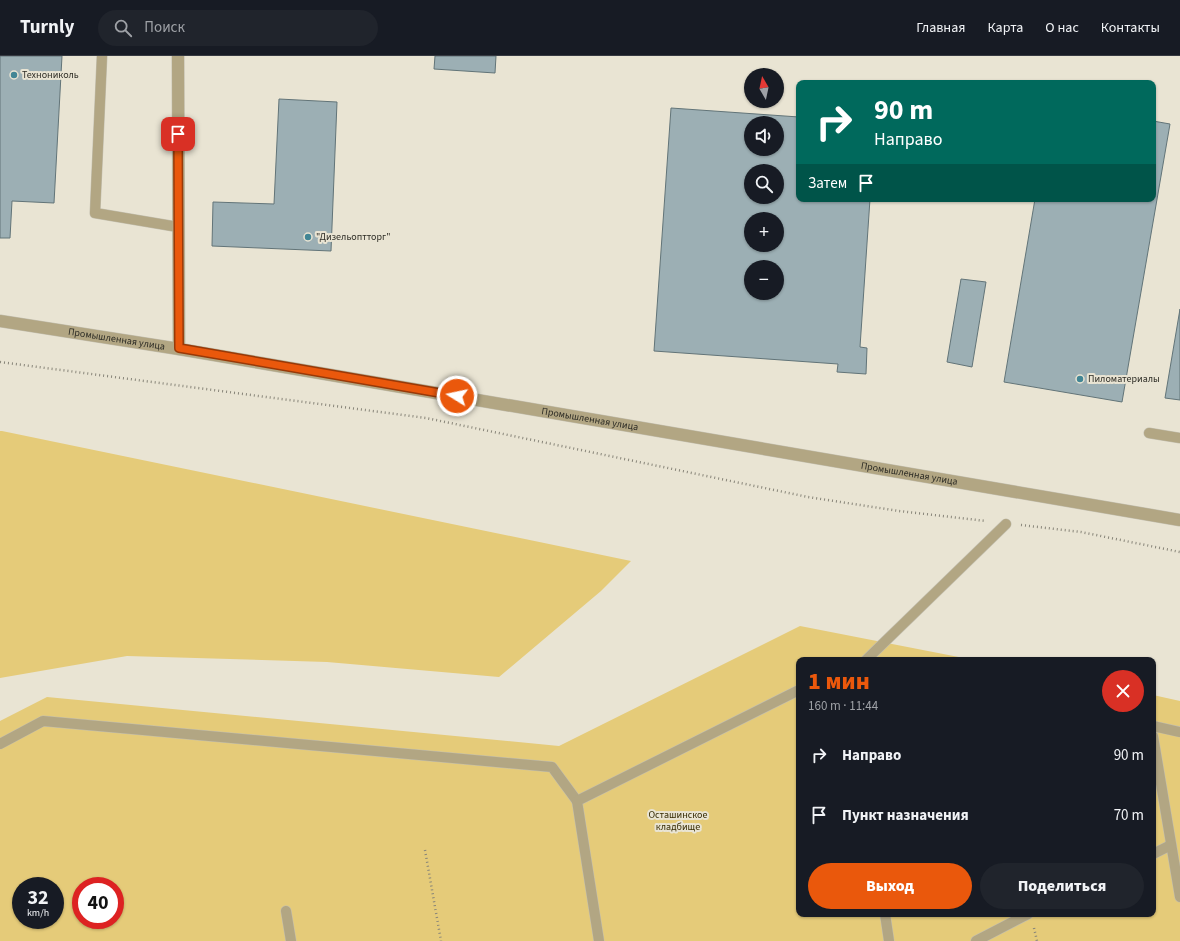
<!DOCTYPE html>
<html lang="ru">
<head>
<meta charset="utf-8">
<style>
	body { margin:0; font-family:"Source Sans 3",sans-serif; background:#20242c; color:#f1f3f6; height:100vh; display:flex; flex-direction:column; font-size:15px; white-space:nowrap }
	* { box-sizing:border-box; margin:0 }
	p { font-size:13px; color:#9ea1a6 }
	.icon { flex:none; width:22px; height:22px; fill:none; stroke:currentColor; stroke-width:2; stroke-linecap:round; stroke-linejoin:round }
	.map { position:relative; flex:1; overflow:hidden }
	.panel { position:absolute; left:796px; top:601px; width:360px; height:260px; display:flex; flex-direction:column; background:#171b24; border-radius:8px; box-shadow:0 1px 3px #0004 }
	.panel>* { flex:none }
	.top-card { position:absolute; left:796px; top:24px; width:360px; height:122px; border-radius:8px; box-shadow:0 1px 3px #0004; background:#00695c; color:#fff; overflow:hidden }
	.needle { width:26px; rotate:351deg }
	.fabs { position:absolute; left:744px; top:12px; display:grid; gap:8px }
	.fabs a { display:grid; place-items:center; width:40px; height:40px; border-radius:50%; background:#171b24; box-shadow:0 1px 3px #0004; font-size:20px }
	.speed { position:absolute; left:12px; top:821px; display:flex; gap:8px; font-size:20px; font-weight:700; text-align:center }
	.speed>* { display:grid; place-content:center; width:52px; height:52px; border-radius:50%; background:#171b24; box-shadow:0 1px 3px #0004; line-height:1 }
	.speed small { font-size:10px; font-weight:400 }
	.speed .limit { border:6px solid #d22; background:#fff; color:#111 }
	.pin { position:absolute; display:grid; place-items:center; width:34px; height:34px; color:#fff; margin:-17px; border-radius:8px; box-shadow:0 2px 6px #0006 }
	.me { position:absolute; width:44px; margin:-22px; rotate:280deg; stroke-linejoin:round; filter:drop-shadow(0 0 3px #0008) }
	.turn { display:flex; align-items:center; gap:14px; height:84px; padding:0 12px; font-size:18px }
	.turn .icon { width:52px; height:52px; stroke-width:2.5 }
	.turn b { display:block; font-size:28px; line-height:34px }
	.then { display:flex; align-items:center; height:38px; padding:0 12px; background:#0003; gap:8px; font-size:15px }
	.round { display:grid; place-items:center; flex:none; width:42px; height:42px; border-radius:21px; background:#20242c }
	.headline { display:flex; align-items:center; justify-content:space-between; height:68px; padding:0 12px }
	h1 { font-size:24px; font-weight:800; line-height:30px; color:#ea580c }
	.action { display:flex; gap:8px; margin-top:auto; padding:8px 12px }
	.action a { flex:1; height:46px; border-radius:24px; background:#ea580c; color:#fff; font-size:16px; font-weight:800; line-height:46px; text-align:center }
	.action a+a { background:#20242c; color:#f1f3f6 }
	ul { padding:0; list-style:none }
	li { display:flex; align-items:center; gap:12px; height:60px; padding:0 12px }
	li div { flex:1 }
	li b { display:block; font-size:15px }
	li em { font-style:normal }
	header { display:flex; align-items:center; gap:24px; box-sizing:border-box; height:56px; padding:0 20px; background:#171b24; border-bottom:1px solid #363941 }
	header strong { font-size:19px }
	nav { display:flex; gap:22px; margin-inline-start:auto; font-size:14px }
	.search { width:280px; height:36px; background:#20242c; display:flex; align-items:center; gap:10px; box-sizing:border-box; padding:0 14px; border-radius:22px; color:#9ea1a6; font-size:15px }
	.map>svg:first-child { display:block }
	.green { fill:#e5cb79; fill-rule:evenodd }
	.building { fill:#9cafb4; stroke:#627478; fill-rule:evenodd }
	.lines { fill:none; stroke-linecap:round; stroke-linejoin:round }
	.service-casing { stroke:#c3bfb0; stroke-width:11 }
	.minor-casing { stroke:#c3bfb0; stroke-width:13 }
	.tertiary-casing { stroke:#c3bfb0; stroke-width:13 }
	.path { stroke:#888579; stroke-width:2.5; stroke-dasharray:1 3; stroke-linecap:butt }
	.service { stroke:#b2a683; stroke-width:10 }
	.minor { stroke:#b2a683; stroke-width:12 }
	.tertiary { stroke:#b2a683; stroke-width:12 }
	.route-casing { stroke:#983908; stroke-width:10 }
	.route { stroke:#ea580c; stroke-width:7 }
	.poi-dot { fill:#428695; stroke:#e9e4d3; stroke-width:1.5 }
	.labels { text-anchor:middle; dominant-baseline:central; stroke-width:4; stroke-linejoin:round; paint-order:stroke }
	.poi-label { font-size:10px; fill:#2d2c25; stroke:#e9e4d3; text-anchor:start }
	.street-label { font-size:10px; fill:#2d2c25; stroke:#e9e4d3 }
	.park-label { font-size:10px; fill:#352a02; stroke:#e9e4d3 }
</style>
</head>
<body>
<header>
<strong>Turnly</strong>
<div class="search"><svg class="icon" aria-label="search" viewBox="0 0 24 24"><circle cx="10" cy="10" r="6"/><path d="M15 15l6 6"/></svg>Поиск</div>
<nav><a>Главная</a><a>Карта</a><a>О нас</a><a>Контакты</a></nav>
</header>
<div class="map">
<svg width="1180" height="885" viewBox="0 0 1180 885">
	<rect width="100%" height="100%" fill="#e9e4d3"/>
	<g class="green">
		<path d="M0,375H2L631,505L601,535L499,621L327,606L127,600L0,622Z"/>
		<path d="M800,570L974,604H799V858H1153V639L1180,645V885H0V665L47,641L559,690ZM21,830H55V864H21ZM81,830H115V864H81Z"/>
	</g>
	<g class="building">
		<path d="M0,0H62L54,147L12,145L10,182H0Z"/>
		<path d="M435,0H496L495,17L434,13Z"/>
		<path d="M279,43L337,46L331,195L212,190L213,146L274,148Z"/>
		<path d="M671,52L799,61V143H870L860,291L867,292L866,318L837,316L838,308L654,295ZM751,67H777V93H751ZM751,115H777V141H751ZM751,163H777V189H751ZM751,211H777V237H751Z"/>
		<path d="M1153,65L1170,68L1122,346L1004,326L1035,143H1153Z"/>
		<path d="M961,223L986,226L972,311L947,306Z"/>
		<path d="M1180,253V344L1165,342Z"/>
	</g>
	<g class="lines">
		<defs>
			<g id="service">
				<path d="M102,0L95,157L178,171"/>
				<path d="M1149,377L1180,382"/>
				<path d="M866,604L1006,468"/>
				<path d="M1153,670L1180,676"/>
				<path d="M1153,680L1180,841"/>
				<path d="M0,688L43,665L552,711L577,745"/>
				<path d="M1153,798L1171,789"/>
				<path d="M286,855L291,885"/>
				<path d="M885,858L889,885"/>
				<path d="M599,885L577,745L799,634"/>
				<path d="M976,885L1028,858"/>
			</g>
			<path id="minor" d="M178,0L179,293"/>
			<g id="tertiary">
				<path id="s1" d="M0,265L179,293L1180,464"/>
			</g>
		</defs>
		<use href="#service" class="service-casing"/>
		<use href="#minor" class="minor-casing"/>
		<use href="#tertiary" class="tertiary-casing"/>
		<g class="path">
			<path d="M0,306L426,362L808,441L899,455L986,465"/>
			<path d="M1021,469L1081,476L1180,496"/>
			<path d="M425,794L441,885"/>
			<path d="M1034,872L1037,885"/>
		</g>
		<use href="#service" class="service"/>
		<use href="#minor" class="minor"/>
		<use href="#tertiary" class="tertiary"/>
	</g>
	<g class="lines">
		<defs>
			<path id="route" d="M178,78L179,292L457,340"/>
		</defs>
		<use href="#route" class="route-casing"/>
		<use href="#route" class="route"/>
	</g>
	<g class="poi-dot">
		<circle cx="14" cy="19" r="4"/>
		<circle cx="308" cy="181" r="4"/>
		<circle cx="1080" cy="323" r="4"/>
	</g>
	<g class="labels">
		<g class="poi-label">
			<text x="22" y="19">Технониколь</text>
			<text x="316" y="181">"Дизельоптторг"</text>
			<text x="1088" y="323">Пиломатериалы</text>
		</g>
		<g class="street-label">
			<text stroke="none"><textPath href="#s1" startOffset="118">Промышленная улица</textPath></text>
			<text stroke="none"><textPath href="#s1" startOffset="598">Промышленная улица</textPath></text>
			<text stroke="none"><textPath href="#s1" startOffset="922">Промышленная улица</textPath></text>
		</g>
		<g class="park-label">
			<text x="678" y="759">Осташинское<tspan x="678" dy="12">кладбище</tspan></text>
		</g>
	</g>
</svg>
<div class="fabs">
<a><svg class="needle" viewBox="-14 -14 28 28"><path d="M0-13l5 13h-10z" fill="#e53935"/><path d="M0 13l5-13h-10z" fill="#9ea1a6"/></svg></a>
<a><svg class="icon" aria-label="sound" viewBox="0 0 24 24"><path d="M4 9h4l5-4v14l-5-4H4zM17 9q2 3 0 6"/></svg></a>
<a><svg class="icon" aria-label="search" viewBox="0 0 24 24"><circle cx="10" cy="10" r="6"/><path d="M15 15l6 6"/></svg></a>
<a>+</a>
<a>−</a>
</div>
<div class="speed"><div>32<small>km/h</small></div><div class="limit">40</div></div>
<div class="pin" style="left:178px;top:78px;background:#d93025"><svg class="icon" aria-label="arrive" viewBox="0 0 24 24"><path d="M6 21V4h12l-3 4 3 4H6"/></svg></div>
<svg class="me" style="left:457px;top:340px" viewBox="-20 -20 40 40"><circle r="17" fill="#ea580c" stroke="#fff" stroke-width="3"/><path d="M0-11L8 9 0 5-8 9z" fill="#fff"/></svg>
<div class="top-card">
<div class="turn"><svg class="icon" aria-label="right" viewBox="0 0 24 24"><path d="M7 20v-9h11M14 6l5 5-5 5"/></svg><div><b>90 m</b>Направо</div></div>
<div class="then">Затем<svg class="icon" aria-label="arrive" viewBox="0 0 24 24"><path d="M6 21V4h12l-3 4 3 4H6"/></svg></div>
</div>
<section class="panel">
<div class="headline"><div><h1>1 мин</h1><p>160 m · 11:44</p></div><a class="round" style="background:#d93025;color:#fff"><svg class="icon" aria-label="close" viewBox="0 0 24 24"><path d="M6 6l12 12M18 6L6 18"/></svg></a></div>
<ul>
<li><svg class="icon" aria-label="right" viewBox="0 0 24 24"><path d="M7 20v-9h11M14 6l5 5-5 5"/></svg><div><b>Направо</b></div><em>90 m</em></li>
<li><svg class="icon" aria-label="arrive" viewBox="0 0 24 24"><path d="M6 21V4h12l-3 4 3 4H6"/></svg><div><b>Пункт назначения</b></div><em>70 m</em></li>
</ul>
<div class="action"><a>Выход</a><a>Поделиться</a></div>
</section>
</div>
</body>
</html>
